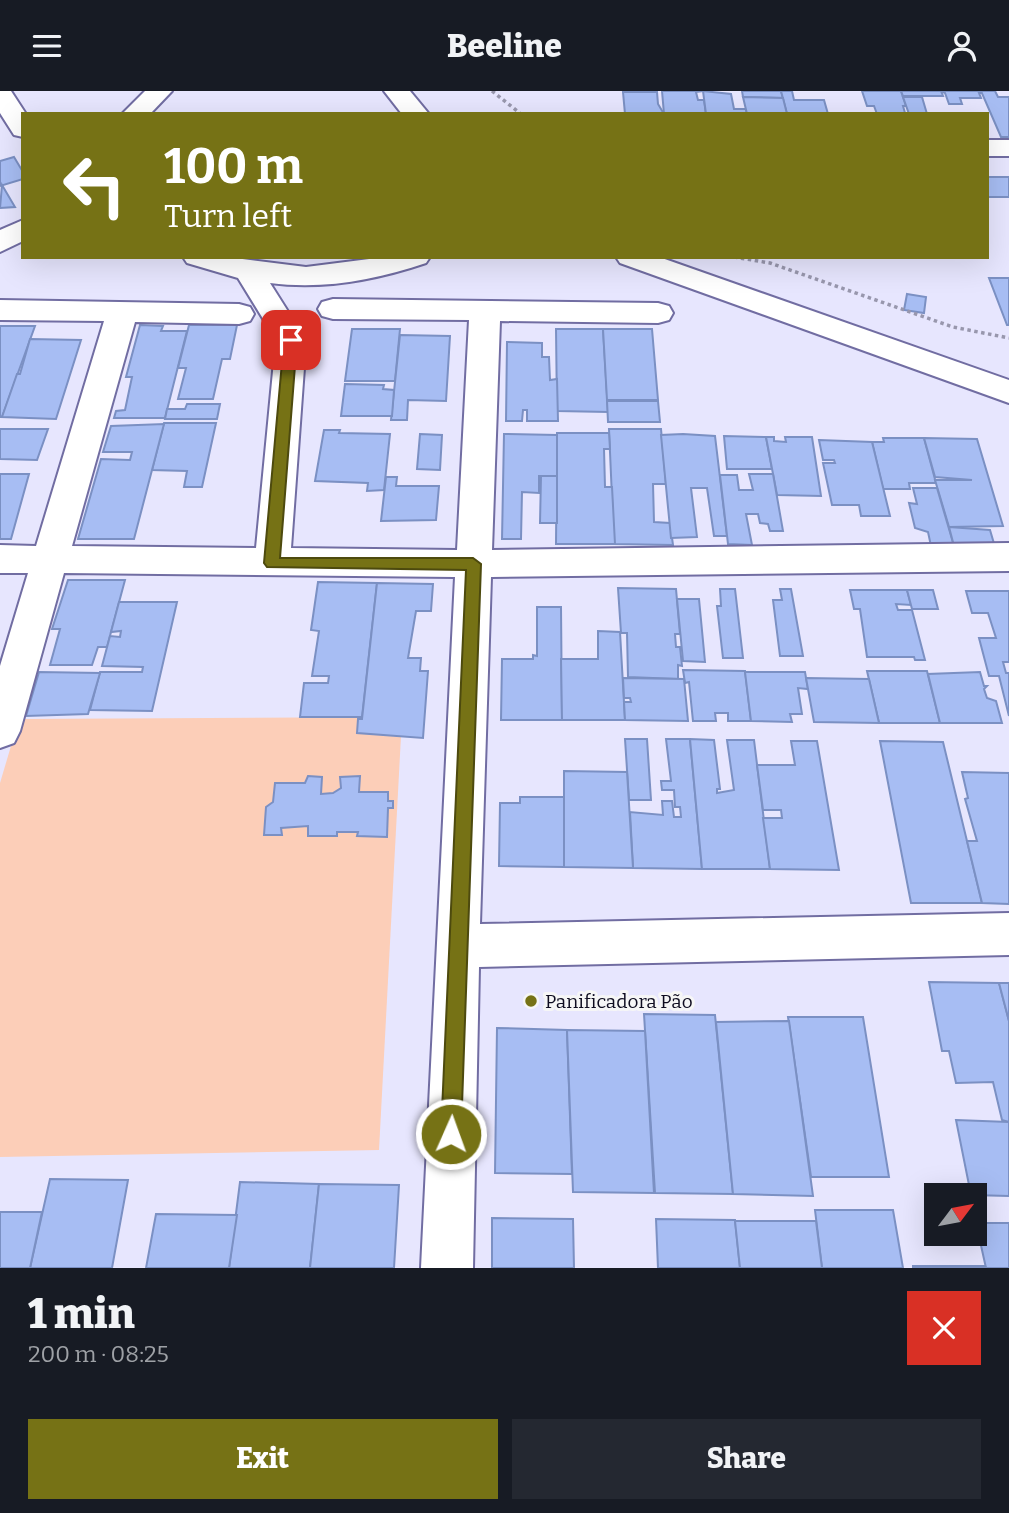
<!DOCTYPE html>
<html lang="en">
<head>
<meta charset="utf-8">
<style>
	body { margin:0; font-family:Bitter,serif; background:#242831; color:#f1f3f6; height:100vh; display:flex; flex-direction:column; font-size:26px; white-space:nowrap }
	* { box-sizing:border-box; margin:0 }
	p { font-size:23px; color:#9ea1a6 }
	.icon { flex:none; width:38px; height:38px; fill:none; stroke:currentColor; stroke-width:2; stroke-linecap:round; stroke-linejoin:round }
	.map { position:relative; height:1177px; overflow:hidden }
	.side { display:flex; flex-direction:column; background:#171b24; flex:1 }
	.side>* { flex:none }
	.guide { position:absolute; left:21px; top:21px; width:968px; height:147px; border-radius:0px; box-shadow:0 7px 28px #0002; background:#767215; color:#fff; overflow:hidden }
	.needle { width:46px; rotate:58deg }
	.tools { position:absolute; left:924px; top:1092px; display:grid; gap:14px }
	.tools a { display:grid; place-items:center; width:63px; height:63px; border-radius:0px; background:#171b24; box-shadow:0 7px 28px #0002; font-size:35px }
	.pin { position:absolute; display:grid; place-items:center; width:60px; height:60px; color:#fff; margin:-30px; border-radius:14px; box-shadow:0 4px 10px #0006 }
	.me { position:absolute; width:77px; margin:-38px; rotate:2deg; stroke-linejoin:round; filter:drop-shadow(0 0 5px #0008) }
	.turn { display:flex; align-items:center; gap:24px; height:147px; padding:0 28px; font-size:32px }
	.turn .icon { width:91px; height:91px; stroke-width:2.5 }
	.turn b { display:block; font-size:49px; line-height:60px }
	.round { display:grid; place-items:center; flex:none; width:74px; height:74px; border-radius:0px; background:#242831 }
	.overview { display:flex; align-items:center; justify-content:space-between; height:119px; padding:0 28px }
	h1 { font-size:42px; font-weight:800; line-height:52px }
	.primary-button { display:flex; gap:14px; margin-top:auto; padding:14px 28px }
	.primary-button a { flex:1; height:80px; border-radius:0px; background:#767215; color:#fff; font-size:28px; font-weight:800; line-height:80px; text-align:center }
	.primary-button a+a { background:#242831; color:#f1f3f6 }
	header { display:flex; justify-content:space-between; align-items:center; height:91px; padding:0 28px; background:#171b24; font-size:32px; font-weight:800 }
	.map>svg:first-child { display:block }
	.green { fill:#fcceb8 }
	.building { fill:#a7bdf3; stroke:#7b90c3; stroke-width:2 }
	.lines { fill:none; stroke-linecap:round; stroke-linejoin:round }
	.minor-casing { stroke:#716da2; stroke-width:4 }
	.path { stroke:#9897ad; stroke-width:3.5; stroke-dasharray:3.5 3.5; stroke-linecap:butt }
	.minor { fill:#fff; fill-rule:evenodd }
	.route { fill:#767215; stroke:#4d4a0e; stroke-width:2 }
	.poi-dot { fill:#767215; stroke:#f6f6f6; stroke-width:2.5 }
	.labels { text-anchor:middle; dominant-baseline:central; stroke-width:6; stroke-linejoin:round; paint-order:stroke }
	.poi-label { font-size:19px; fill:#0e0c20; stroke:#f6f6f6; text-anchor:start }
</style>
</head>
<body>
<header><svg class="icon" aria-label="menu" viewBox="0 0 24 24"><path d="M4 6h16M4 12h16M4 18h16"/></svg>Beeline<svg class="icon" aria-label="person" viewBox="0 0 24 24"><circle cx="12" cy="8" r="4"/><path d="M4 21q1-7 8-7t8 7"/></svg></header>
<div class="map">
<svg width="1009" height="1177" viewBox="0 0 1009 1177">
	<rect width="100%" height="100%" fill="#e7e6fe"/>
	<path class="green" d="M402,626L379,1059L0,1066V692L19,628Z"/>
	<g class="building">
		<path d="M662,0H703L696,1L698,9H704L706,23H664Z"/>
		<path d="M703,0L731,3L734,18H746L747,23H706Z"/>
		<path d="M742,0H781L783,7L743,6Z"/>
		<path d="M781,0H792L794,9H824L828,23H787Z"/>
		<path d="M862,0H901L906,15H903L905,22L909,23H877L874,15H867Z"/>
		<path d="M901,0H941L943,5H903Z"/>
		<path d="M941,0H981L982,2H979L981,7H960L962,13H949L945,2Z"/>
		<path d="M981,0H995L998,6H1009V46H1001Z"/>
		<path d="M623,1H657L658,13L664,23H625Z"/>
		<path d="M743,6L783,7L787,23H747Z"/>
		<path d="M903,6H922L927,23H909Z"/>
		<path d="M14,66L23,81V88L0,95V70Z"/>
		<rect x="987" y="86" width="22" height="20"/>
		<path d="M2,94L15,116L0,117Z"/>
		<path d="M989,187H1009V234H1007Z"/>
		<path d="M907,203L926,206L924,222L904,219Z"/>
		<path d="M140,234L163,235L161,240H187L165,327H114L116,320L125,319L132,286H126Z"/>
		<path d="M189,234H237L230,268H222L213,308H178L186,277H178Z"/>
		<path d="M0,235H35L2,326H0Z"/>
		<path d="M352,238H400L395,290H345Z"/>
		<path d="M556,238H603L608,321L557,320Z"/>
		<path d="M603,238H652L658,309H607Z"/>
		<path d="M400,244L450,245L446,310L408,309L407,329H391Z"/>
		<path d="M30,248L81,249L56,328L2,326L17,283H20Z"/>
		<path d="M507,251L542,252V266H549L550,289L557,288L558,330H527V319H523L522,330H506Z"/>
		<path d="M345,293L384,294L383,298L394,299L392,325H341Z"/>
		<path d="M607,310H658L660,331H608Z"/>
		<path d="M187,313H220L217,328H165L167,318H185Z"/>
		<path d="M164,332H216L202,396H184L187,380L152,379Z"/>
		<path d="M164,333L134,448H78L101,368L130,369L132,361H103L111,335Z"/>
		<path d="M0,338H48L37,369L0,368Z"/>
		<path d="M609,338H661L666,393H653L654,431L670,432L673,454L614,453Z"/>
		<path d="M324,339H340L339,342L390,343L384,399L367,400L368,392L315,390Z"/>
		<path d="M557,342H609L610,358H604L605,396H612L615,453H556Z"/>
		<path d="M420,343L442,344L440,379L417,378Z"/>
		<path d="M504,343L557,344V385H539V402L522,401L521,448H502Z"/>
		<path d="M683,343L715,345L727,445H714L707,397H691L697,446L671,447L661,344Z"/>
		<path d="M724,345L766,346L772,378H727Z"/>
		<path d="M766,346H774V350L786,351L785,346H812L821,405L777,404Z"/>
		<path d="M883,347H924L936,392H909L910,398H883L872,351H884Z"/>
		<path d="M924,347L977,348L1003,435L949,436L935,389H972L935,386Z"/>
		<path d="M819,349L872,351L890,425H861L859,414H832L823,372H835L834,369H823Z"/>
		<path d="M0,383H29L11,448H0Z"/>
		<path d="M749,383H773L783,440H770L768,433L760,432L758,423H746L752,454L728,453L720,384H737L739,399H753Z"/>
		<path d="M541,385H557V432H540Z"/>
		<path d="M386,386H397L396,395H439L436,429L381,430Z"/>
		<path d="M913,397H937L954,455H931L928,441L915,437L909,412L917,413Z"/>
		<path d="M949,436L990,439L995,456L954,455Z"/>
		<path d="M68,489H125L107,556H98L92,574H50L60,538H52Z"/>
		<path d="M318,491L377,492L362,626H300L304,592H328L329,585H312L319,540L311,539Z"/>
		<path d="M377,492L433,493L431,520H416L408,567H421L420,580H428L423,647L357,642L358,628H362Z"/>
		<path d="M618,497L676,498L680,543H675L676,556H680L682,575L678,574V588L628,586L627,542H621Z"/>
		<path d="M720,498H735L743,567H723L717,515H721Z"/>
		<path d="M780,498H791L803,565H780L773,509H782Z"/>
		<path d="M850,499H907L911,514L896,513L898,519H912L925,569H915L914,566H867L860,518H854Z"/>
		<path d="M907,499H933L938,518H912Z"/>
		<path d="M966,500H1009V571H1003L1006,582H1009V625L999,585H989L979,547H996L988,522H972Z"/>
		<path d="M677,508H699L705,571L683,570Z"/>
		<path d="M119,511H177L152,620L90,619L100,581H142L143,576L102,575L110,545L120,546L121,540L111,541Z"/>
		<path d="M537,516H561L562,629H501L502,568H533V564L537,565Z"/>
		<path d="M598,540L620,541L625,629H562L561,568H598Z"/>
		<path d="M683,579L745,580L751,630H728V622H715L716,630H693L689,591L685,592Z"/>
		<path d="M867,580H927L940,632H879Z"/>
		<path d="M39,581L100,582L88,623L26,625Z"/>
		<path d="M745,581H805L808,598L798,597L802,623H790L792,631L751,630Z"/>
		<path d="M980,581L984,595H987L984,598L987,607L996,610L1002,632H940L928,583Z"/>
		<path d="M623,587L684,588L688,630L625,629L624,611H631L630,607H624Z"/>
		<path d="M806,587L869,588L879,632L814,631Z"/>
		<path d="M625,648H647L651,709H629Z"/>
		<path d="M666,648H690L702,778L633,777L630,721L663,724L662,710H672L674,726H681L680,716H675L674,699H662L661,690H671Z"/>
		<path d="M690,648L714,649L720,698H717V702L734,699L727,649H754L770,778H702Z"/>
		<path d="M791,650H817L839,779L770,778L763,727H782L781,719H763L757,674H795Z"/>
		<path d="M880,650L943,651L982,812H911Z"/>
		<path d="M564,680L627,681L633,777L564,776Z"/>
		<path d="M962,681L1009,682V813L982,812L967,750H977L965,708L968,707Z"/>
		<path d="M308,685L322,686L321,703L333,702L341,697L340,686L360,685L359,701H388V710H393V717H388L387,746L357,745L358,741H337V745H308V735L281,737L282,744H264L266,716L273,711L275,692H305Z"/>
		<path d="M520,706H564V776L499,775L500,712H520Z"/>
		<path d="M929,891L999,892L1009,930V1031L1002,1029L993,991L956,992L949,960H942Z"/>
		<path d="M999,892H1009V930Z"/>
		<path d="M644,923L715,924L733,1103L655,1102Z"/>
		<path d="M788,926H863L889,1086H811Z"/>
		<path d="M789,930L813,1105L733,1103L716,931Z"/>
		<path d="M497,937L567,939L572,1083L495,1082Z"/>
		<path d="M567,939L645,940L654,1102L573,1101Z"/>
		<path d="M956,1029L1009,1031V1105L971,1104Z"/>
		<path d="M50,1088L128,1089L112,1177H30Z"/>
		<path d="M240,1091L319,1093L310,1177H229Z"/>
		<path d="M319,1093L399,1094L394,1177H310Z"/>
		<path d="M815,1119H893L903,1177H822Z"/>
		<path d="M0,1121H42L30,1177H0Z"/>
		<path d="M156,1123L237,1124L229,1177H146Z"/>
		<path d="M492,1127L573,1128L574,1177H492Z"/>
		<path d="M656,1128L735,1129L740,1177H658Z"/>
		<path d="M735,1130H816L822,1177H740Z"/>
		<path d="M976,1132H1009V1177H986Z"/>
		<path d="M913,1175H985L986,1177H913Z"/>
	</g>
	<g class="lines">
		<defs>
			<g id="minor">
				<path d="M0,0H11L26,23H23V46L14,44L0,22Z"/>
				<path d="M145,0H172L150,23H122Z"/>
				<path d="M384,0H410L429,23H402Z"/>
				<rect x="987" y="49" width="22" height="16"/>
				<path d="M23,129V150L0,161V139Z"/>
				<path d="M183,166H227L306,176L385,166H430L426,172C376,189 323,199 270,192L306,249L291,457L457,459L469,229L333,228L322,225L318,218L322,211L333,208L658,212L669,215L673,222L669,229L658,232L500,230L492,459L1009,452V480L491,486L480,833L1009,822V864L479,876L473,1177H421L455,486L64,482L20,640L14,652L0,657V575L28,482H0V454L36,455L104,230L0,229V209L239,213L250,216L254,223L250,230L239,233L135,231L72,455L256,457L276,249L238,187L187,172Z"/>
				<path d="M616,166H659L1009,289V312L620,172Z"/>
			</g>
		</defs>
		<use href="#minor" class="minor-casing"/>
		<g class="path">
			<path d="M492,0L521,23"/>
			<path d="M734,166L770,172L953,236L1009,247"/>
		</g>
		<use href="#minor" class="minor"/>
	</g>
	<path class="route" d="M291,245L297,249L280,467H473L481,473L461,1043L458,1050L451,1053L444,1050L441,1043L466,479L267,476L264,472L284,249Z"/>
	<circle class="poi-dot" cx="531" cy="910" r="7"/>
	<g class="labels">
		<g class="poi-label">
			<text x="545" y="910">Panificadora Pão</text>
		</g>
	</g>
</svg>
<div class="tools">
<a><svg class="needle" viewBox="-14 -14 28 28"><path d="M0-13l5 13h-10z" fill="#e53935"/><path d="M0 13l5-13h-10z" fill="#9ea1a6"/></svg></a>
</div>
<div class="pin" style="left:291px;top:249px;background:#d93025"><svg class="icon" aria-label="arrive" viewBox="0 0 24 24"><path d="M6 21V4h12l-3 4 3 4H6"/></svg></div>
<svg class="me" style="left:451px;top:1043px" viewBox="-20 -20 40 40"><circle r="17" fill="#767215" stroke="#fff" stroke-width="3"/><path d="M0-11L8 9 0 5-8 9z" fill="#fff"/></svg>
<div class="guide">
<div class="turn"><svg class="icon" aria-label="left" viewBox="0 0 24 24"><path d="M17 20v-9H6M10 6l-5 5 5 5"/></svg><div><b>100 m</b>Turn left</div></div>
</div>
</div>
<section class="side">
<div class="overview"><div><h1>1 min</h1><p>200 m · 08:25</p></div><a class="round" style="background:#d93025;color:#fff"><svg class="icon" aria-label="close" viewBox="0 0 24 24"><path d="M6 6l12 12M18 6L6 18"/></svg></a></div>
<div class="primary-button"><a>Exit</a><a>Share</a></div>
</section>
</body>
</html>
